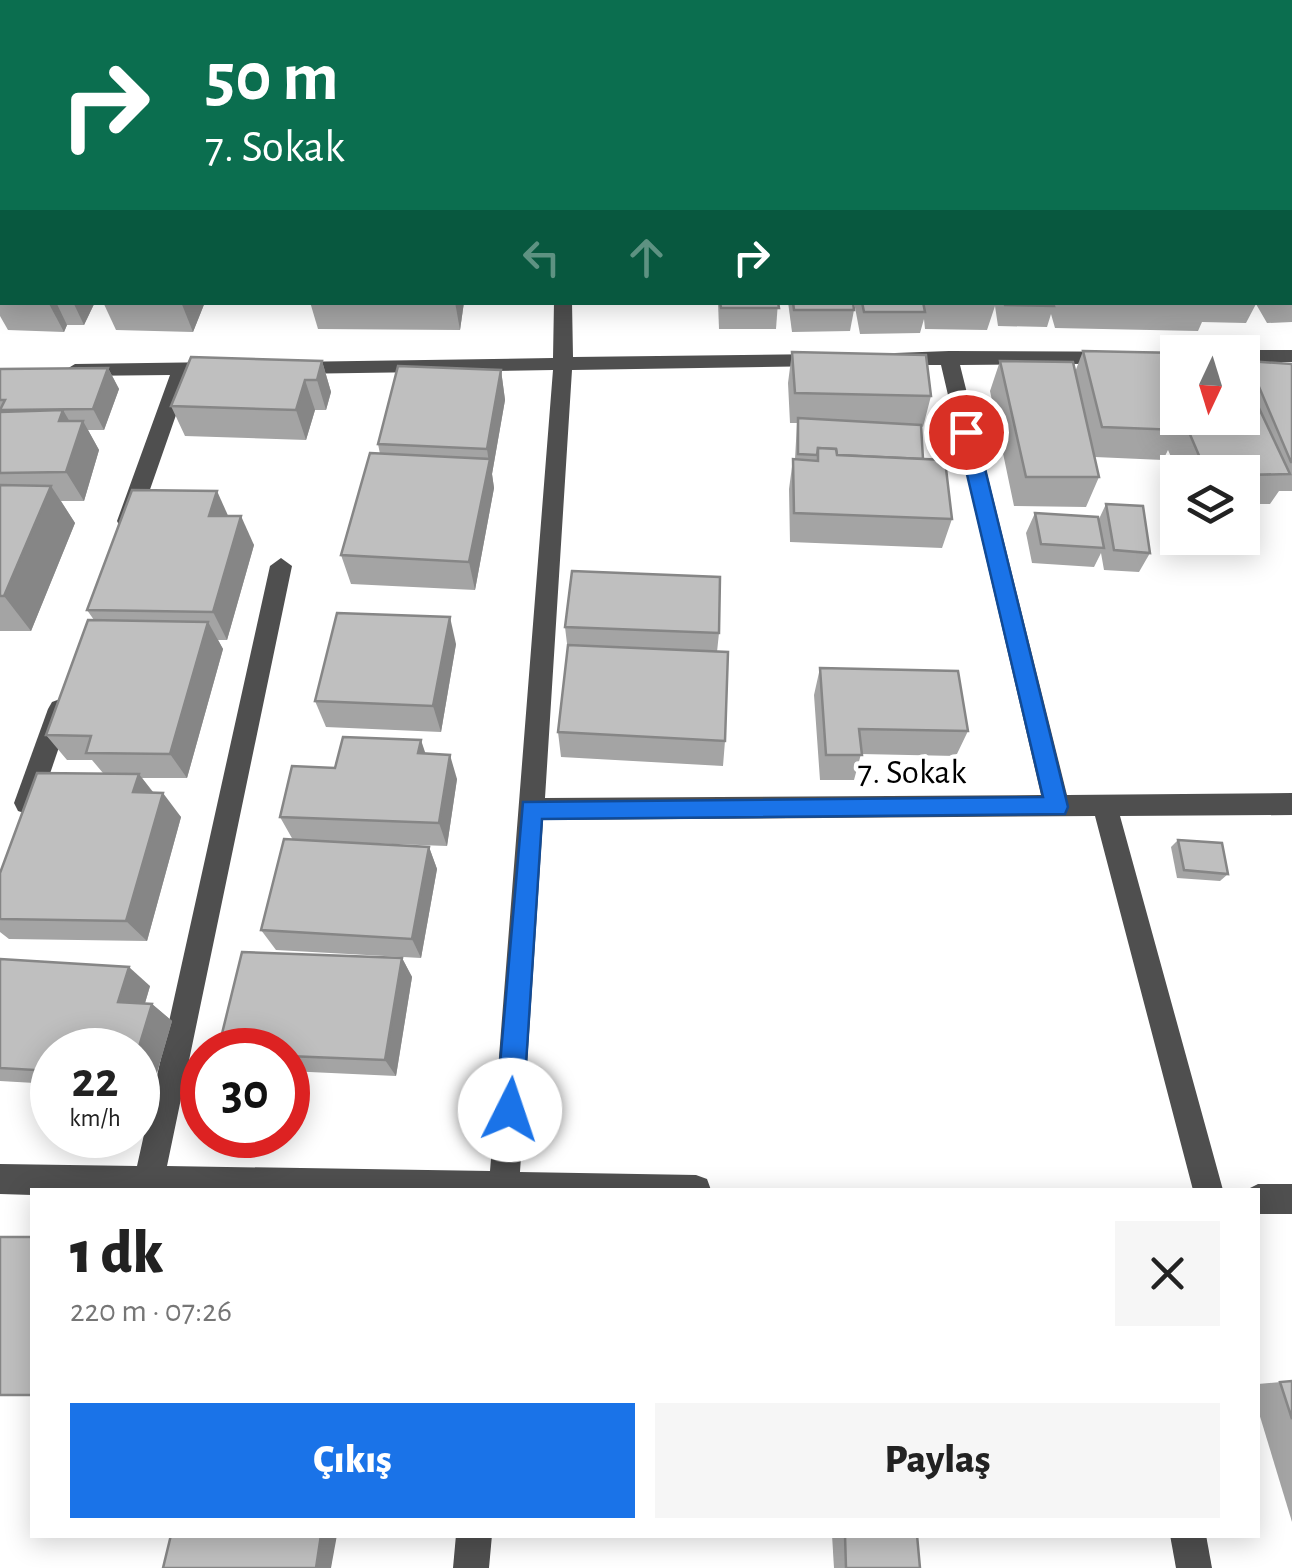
<!DOCTYPE html>
<html lang="tr">
<head>
<meta charset="utf-8">
<style>
	body { margin:0; font-family:"Alegreya Sans",sans-serif; background:#f6f6f6; color:#222; height:100vh; display:flex; flex-direction:column; font-size:38px; white-space:nowrap }
	* { box-sizing:border-box; margin:0 }
	p { font-size:32px; color:#767676 }
	.icon { flex:none; width:55px; height:55px; fill:none; stroke:currentColor; stroke-width:2; stroke-linecap:round; stroke-linejoin:round }
	.map { position:relative; flex:1; overflow:hidden }
	.details { position:absolute; left:30px; top:1188px; width:1230px; height:350px; display:flex; flex-direction:column; background:#fff; border-radius:0px; box-shadow:0 5px 25px #0003 }
	.details>* { flex:none }
	.banner { position:absolute; left:0px; top:0px; width:1292px; height:305px; box-shadow:0 5px 25px #0003; background:#0b6e4f; color:#fff; overflow:hidden }
	.needle { width:65px; rotate:184deg }
	.fabs { position:absolute; left:1160px; top:335px; display:grid; gap:20px }
	.fabs a { display:grid; place-items:center; width:100px; height:100px; border-radius:0px; background:#fff; box-shadow:0 5px 25px #0003; font-size:50px }
	.speed { position:absolute; left:30px; top:1028px; display:flex; gap:20px; font-size:50px; font-weight:700; text-align:center }
	.speed>* { display:grid; place-content:center; width:130px; height:130px; border-radius:50%; background:#fff; box-shadow:0 5px 25px #0003; line-height:1 }
	.speed small { font-size:25px; font-weight:400 }
	.speed .limit { border:15px solid #d22; background:#fff; color:#111 }
	.pin { position:absolute; display:grid; place-items:center; width:85px; height:85px; color:#fff; margin:-42px; border:5px solid #fff; border-radius:50%; box-shadow:0 2px 10px #0007 }
	.me { position:absolute; width:110px; margin:-55px; rotate:4deg; stroke-linejoin:round; filter:drop-shadow(0 0 8px #0008) }
	.turn { display:flex; align-items:center; gap:35px; height:210px; padding:0 40px; font-size:45px }
	.turn .icon { width:130px; height:130px; stroke-width:2.5 }
	.turn b { display:block; font-size:70px; line-height:85px }
	.lanes { display:flex; align-items:center; height:95px; padding:0 40px; background:#0003; justify-content:center; gap:50px; direction:ltr }
	.lanes .off { opacity:.35 }
	.round { display:grid; place-items:center; flex:none; width:105px; height:105px; border-radius:0px; background:#f6f6f6 }
	.summary { display:flex; align-items:center; justify-content:space-between; height:170px; padding:0 40px }
	h1 { font-size:60px; font-weight:800; line-height:75px }
	.button { display:flex; gap:20px; margin-top:auto; padding:20px 40px }
	.button a { flex:1; height:115px; border-radius:0px; background:#1a73e8; color:#fff; font-size:40px; font-weight:800; line-height:115px; text-align:center }
	.button a+a { background:#f6f6f6; color:#222 }
	.map>svg:first-child { display:block }
	.lines { fill:none; stroke-linecap:round; stroke-linejoin:round }
	.minor { fill:#4f4f4f; fill-rule:evenodd }
	.wall { fill:#a4a4a4 }
	.shaded-wall { fill:#868686 }
	.building { fill:#bfbfbf; stroke:#868686; stroke-width:2.5 }
	.route { fill:#1a73e8; stroke:#114b97; stroke-width:2.5 }
	.labels { text-anchor:middle; dominant-baseline:central; stroke-width:9; stroke-linejoin:round; paint-order:stroke }
	.street-label { font-size:35px; fill:#000; stroke:#fff }
</style>
</head>
<body>
<div class="map">
<svg width="1292" height="1568" viewBox="0 0 1292 1568">
	<rect width="100%" height="100%" fill="#fff"/>
	<g class="lines">
		<g class="minor">
			<path d="M1084,0H1176L1083,2Z"/>
			<rect x="1290" y="112" width="2" height="10"/>
			<rect x="0" y="126" width="2" height="10"/>
			<rect x="0" y="145" width="2" height="10"/>
			<path d="M554,302H572L573,357L825,354L835,360L825,366L572,370L545,798L1041,795L941,365H895L885,359L895,353L949,351L1184,352H1178V363L960,365L1067,795L1292,793V815L1120,816L1223,1190H1193L1095,816L543,820L520,1172L696,1175L707,1179L711,1190H32V1195L0,1194V1164L137,1166L270,566L281,558L292,566L167,1166L490,1171L553,370L290,374L280,368L290,362L553,358Z"/>
			<path d="M1242,350H1292V362H1242V352H1235Z"/>
			<path d="M220,362L230,368L227,372L190,375L139,521L136,527H120L117,521L170,375L75,376L65,370L75,364Z"/>
			<path d="M60,699L68,702L72,709L40,803L36,811L27,814L18,811L14,803L48,709L52,702Z"/>
			<path d="M1258,1184H1292V1214H1258V1190H1246Z"/>
			<path d="M456,1535H492L489,1568H453Z"/>
			<path d="M1170,1535H1206L1212,1568H1176Z"/>
		</g>
	</g>
	<g class="wall">
		<rect x="1290" y="26" width="2" height="50"/>
		<path d="M1290,154L1292,156V220L1290,219Z"/>
		<path d="M0,184H2V302H95L84,325H67L64,332L8,330L0,316Z"/>
		<path d="M1290,231H1292V322L1267,323L1256,304L1246,323L1202,322L1198,331L1055,328L1051,314L1047,327L998,326L995,306L987,330L925,329L924,319L920,333L860,334L854,302H1290Z"/>
		<path d="M103,302H205L193,332L116,330Z"/>
		<path d="M310,302H464L460,330L318,329Z"/>
		<path d="M718,302H778L776,329H719Z"/>
		<path d="M788,302H853L854,310L850,331L792,332Z"/>
		<path d="M1083,351L1178,353V418H1242V370L1248,361L1292,364V491H1279L1270,504H1242V472L1178,473L1168,450L1163,460L1095,457L1099,477L1086,507L1014,506L990,391L1000,361L1075,372Z"/>
		<path d="M792,352L931,396L923,427L921,426L923,459L952,519L942,548L790,542L789,489L793,459H795L797,423H790L788,383Z"/>
		<path d="M322,361L331,392L326,410H315L306,440L185,436L171,406Z"/>
		<path d="M108,368L119,389L104,430H88L99,450L84,501H61L75,523L31,631H0V369Z"/>
		<path d="M501,370L505,400L492,474L494,488L475,590L351,584L341,555L380,454L378,444Z"/>
		<path d="M1106,504L1150,553L1139,572L1104,570L1101,553L1094,567L1032,563L1026,533L1035,513L1099,519Z"/>
		<path d="M228,516L254,545L227,640H218L223,649L187,778H142L154,793L181,817L147,941L9,939L0,932V873L103,773L92,760H67L46,735L94,620L87,610Z"/>
		<path d="M565,627L719,633L717,652L725,741L723,766L561,757L558,732L568,652Z"/>
		<path d="M456,644L441,732L326,727L315,701Z"/>
		<path d="M820,668L968,731L956,756L861,754L854,780H820L814,695Z"/>
		<path d="M425,754L457,779L447,846L312,841L429,847L437,869L421,958L276,950L261,930L293,840L280,817L335,768Z"/>
		<path d="M1178,840L1228,874L1220,881L1177,878L1171,847Z"/>
		<path d="M402,958L412,977L396,1076L288,1071V1050Z"/>
		<path d="M0,959L150,986L145,1003L152,1004L172,1021L152,1090L138,1089V1050H52V1084L0,1081Z"/>
		<path d="M1292,1381V1522L1258,1410V1384Z"/>
		<path d="M832,1535H917L920,1568H834Z"/>
	</g>
	<g class="shaded-wall">
		<path d="M0,224L2,228V292L0,291Z"/>
		<path d="M48,302H56L67,325L64,332Z"/>
		<path d="M73,302H95L84,325Z"/>
		<path d="M181,302H205L193,332Z"/>
		<path d="M455,302H464L460,330Z"/>
		<path d="M322,361L331,392L326,410L317,380Z"/>
		<path d="M108,368L119,389L104,430L93,409Z"/>
		<path d="M501,370L505,400L492,474L494,488L475,590L469,562L489,463L487,449Z"/>
		<path d="M305,380L315,410L306,440L296,410Z"/>
		<path d="M63,410L78,436L83,421L99,450L84,501L66,472L59,421Z"/>
		<path d="M51,486L75,523L31,631L4,596Z"/>
		<path d="M217,491L230,520L209,516Z"/>
		<path d="M241,516L254,545L227,640L213,612Z"/>
		<path d="M450,617L456,644L441,732L433,706Z"/>
		<path d="M208,622L223,649L187,778L170,754Z"/>
		<path d="M421,740L429,764L418,753Z"/>
		<path d="M450,755L457,779L447,846L439,823Z"/>
		<path d="M139,774L157,798L133,792Z"/>
		<path d="M163,793L181,817L147,941L126,921Z"/>
		<path d="M429,847L437,869L421,958L412,939Z"/>
		<path d="M402,958L412,977L396,1076L385,1060Z"/>
		<path d="M129,967L150,986L140,1020L118,1002Z"/>
		<path d="M152,1004L172,1021L152,1090L138,1080V1050Z"/>
		<path d="M321,1535H337L331,1568H316Z"/>
	</g>
	<g class="building">
		<rect x="901" y="0" width="50" height="2"/>
		<path d="M965,0H1015L1016,2H965Z"/>
		<path d="M1065,0H1110L1111,2H1066Z"/>
		<rect x="1290" y="26" width="2" height="29"/>
		<path d="M1290,154L1292,156V190L1290,189Z"/>
		<rect x="0" y="184" width="2" height="40"/>
		<rect x="1290" y="231" width="2" height="71"/>
		<path d="M2,262V292L0,291V266Z"/>
		<path d="M720,302H778L779,308H721Z"/>
		<path d="M793,302H853L854,310H794Z"/>
		<path d="M862,302H923L925,312H864Z"/>
		<path d="M1004,302H1053L1054,306L1005,305Z"/>
		<path d="M1083,351L1178,353V404L1162,365L1179,430L1102,427Z"/>
		<path d="M792,352L926,355L931,396L795,393Z"/>
		<path d="M191,357L322,361L317,380H305L296,410L171,406Z"/>
		<path d="M1000,361L1073,362L1099,477H1026Z"/>
		<path d="M1248,361L1292,364V462H1291Z"/>
		<path d="M398,366L501,370L487,449L378,444Z"/>
		<path d="M108,368L93,409L0,410L5,400H0V369Z"/>
		<path d="M1242,372L1290,474L1242,475V472H1206L1183,418H1242Z"/>
		<path d="M63,410L59,421H83L66,472L0,473V412Z"/>
		<path d="M798,418L921,425L923,459L837,455L836,449L818,448L817,455L798,454Z"/>
		<path d="M818,448L836,449L837,455L945,460L952,519L794,513L793,459L818,461Z"/>
		<path d="M370,453L490,459L469,562L341,555Z"/>
		<path d="M0,485L51,486L4,596H0Z"/>
		<path d="M132,490L217,491L209,516H241L213,612L87,610Z"/>
		<path d="M1106,504L1143,506L1150,553L1114,550Z"/>
		<path d="M1035,513L1098,517L1104,548L1041,544Z"/>
		<path d="M572,571L720,577L719,633L565,627Z"/>
		<path d="M337,613L450,617L433,706L315,701Z"/>
		<path d="M88,620L208,622L170,754L86,753L91,736L46,735Z"/>
		<path d="M568,645L728,652L725,741L558,732Z"/>
		<path d="M820,668L958,671L968,731L859,729L862,755H826Z"/>
		<path d="M343,737L421,740L418,753L450,755L439,823L280,817L292,766L335,768Z"/>
		<path d="M37,773L139,774L133,792L163,793L126,921L0,919V873Z"/>
		<path d="M284,839L429,847L412,939L261,930Z"/>
		<path d="M1178,840L1222,843L1228,874L1184,870Z"/>
		<path d="M242,952L402,958L385,1060L288,1056V1050H218Z"/>
		<path d="M0,959L129,967L118,1002L152,1004L138,1050H52V1071L0,1068Z"/>
		<rect x="0" y="1237" width="32" height="158"/>
		<path d="M1292,1381V1419L1280,1382Z"/>
		<path d="M171,1535H321L316,1568H163Z"/>
		<path d="M845,1535H917L920,1568H846Z"/>
	</g>
	<path class="route" d="M966,426L976,432L1068,807L1065,814L542,819L523,1110L519,1119L510,1123L500,1119L496,1110L523,802L1043,797L957,432Z"/>
	<g class="labels">
		<g class="street-label">
			<text x="912" y="772">7. Sokak</text>
		</g>
	</g>
</svg>
<div class="fabs">
<a><svg class="needle" viewBox="-14 -14 28 28"><path d="M0-13l5 13h-10z" fill="#e53935"/><path d="M0 13l5-13h-10z" fill="#767676"/></svg></a>
<a><svg class="icon" aria-label="layers" viewBox="0 0 24 24"><path d="M12 4l9 5-9 5-9-5zM3 14l9 5 9-5"/></svg></a>
</div>
<div class="speed"><div>22<small>km/h</small></div><div class="limit">30</div></div>
<div class="pin" style="left:966px;top:432px;background:#d93025"><svg class="icon" aria-label="arrive" viewBox="0 0 24 24"><path d="M6 21V4h12l-3 4 3 4H6"/></svg></div>
<svg class="me" style="left:510px;top:1110px" viewBox="-20 -20 40 40"><circle r="19" fill="#fff"/><path d="M0-13L10 11 0 6-10 11z" fill="#1a73e8"/></svg>
<div class="banner">
<div class="turn"><svg class="icon" aria-label="right" viewBox="0 0 24 24"><path d="M7 20v-9h11M14 6l5 5-5 5"/></svg><div><b>50 m</b>7. Sokak</div></div>
<div class="lanes"><svg class="icon off" aria-label="left" viewBox="0 0 24 24"><path d="M17 20v-9H6M10 6l-5 5 5 5"/></svg><svg class="icon off" aria-label="ahead" viewBox="0 0 24 24"><path d="M12 20V5M6 11l6-6 6 6"/></svg><svg class="icon" aria-label="right" viewBox="0 0 24 24"><path d="M7 20v-9h11M14 6l5 5-5 5"/></svg></div>
</div>
<section class="details">
<div class="summary"><div><h1>1 dk</h1><p>220 m · 07:26</p></div><a class="round"><svg class="icon" aria-label="close" viewBox="0 0 24 24"><path d="M6 6l12 12M18 6L6 18"/></svg></a></div>
<div class="button"><a>Çıkış</a><a>Paylaş</a></div>
</section>
</div>
</body>
</html>
